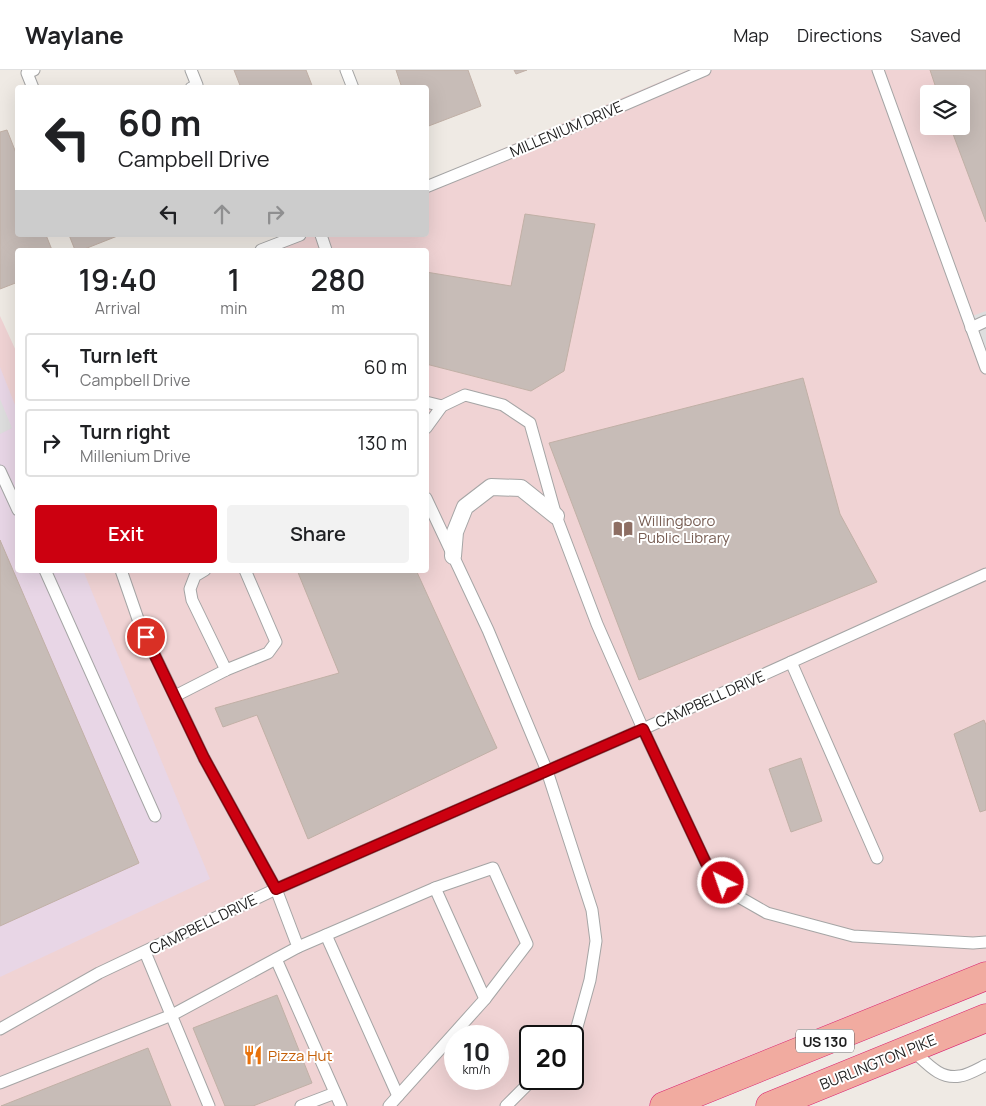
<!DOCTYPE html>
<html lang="en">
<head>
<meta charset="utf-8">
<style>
	body { margin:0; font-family:Manrope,sans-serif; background:#f2f2f2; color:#202124; height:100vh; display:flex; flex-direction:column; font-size:19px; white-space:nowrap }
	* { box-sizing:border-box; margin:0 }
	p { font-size:16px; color:#757577 }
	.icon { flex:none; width:28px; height:28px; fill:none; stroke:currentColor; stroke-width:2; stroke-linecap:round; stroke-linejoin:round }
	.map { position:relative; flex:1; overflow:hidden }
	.panel { position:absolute; left:15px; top:178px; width:414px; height:325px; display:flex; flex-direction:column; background:#fff; border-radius:5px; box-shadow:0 5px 20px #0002 }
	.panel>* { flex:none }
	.top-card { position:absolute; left:15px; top:15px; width:414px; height:152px; border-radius:5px; box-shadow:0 5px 20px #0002; background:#fff; color:#202124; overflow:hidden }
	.controls { position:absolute; left:920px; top:15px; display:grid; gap:10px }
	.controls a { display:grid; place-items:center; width:50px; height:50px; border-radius:5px; background:#fff; box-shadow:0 5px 20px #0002; font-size:25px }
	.speed { position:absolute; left:444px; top:955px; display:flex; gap:10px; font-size:25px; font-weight:700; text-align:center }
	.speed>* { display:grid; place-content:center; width:65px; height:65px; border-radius:50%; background:#fff; box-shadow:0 5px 20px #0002; line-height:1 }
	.speed small { font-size:12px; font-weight:400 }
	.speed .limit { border:2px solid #111; border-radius:8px; background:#fff; color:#111 }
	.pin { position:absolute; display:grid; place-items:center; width:42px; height:42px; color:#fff; margin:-21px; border:2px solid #fff; border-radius:50%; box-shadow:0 1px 5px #0007 }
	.me { position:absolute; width:55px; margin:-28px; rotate:319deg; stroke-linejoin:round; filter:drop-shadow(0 0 4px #0008) }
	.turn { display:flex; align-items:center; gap:18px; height:105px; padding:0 20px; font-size:22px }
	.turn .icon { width:65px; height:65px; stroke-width:2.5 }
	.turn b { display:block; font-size:35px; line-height:42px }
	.lanes { display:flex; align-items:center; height:48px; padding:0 20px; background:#0003; justify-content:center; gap:25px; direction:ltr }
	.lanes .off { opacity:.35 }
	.eta { display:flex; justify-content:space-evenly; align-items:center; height:85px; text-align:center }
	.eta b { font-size:30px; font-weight:600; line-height:35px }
	.primary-button { display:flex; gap:10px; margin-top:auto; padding:10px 20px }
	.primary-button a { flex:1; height:58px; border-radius:5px; background:#cc0010; color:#fff; font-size:20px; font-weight:600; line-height:58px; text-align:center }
	.primary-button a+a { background:#f2f2f2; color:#202124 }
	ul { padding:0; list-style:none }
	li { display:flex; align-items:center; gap:15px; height:68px; margin:0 10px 8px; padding:0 10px; border:2px solid #e0e0e0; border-radius:5px }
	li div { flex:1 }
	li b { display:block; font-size:19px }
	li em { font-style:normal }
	header { display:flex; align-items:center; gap:30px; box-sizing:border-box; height:70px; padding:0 25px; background:#fff; border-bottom:1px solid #e0e0e0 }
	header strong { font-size:24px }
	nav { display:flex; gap:28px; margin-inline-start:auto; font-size:18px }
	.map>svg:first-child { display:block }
	.commercial { fill:#f0d3d4; fill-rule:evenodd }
	.industrial { fill:#e8d6e6 }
	.parking { fill:#dedede }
	.building { fill:#c7bcb7; stroke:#c1b0a6 }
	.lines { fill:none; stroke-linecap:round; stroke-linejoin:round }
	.service-casing { stroke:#a5a5a5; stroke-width:13 }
	.pedestrian-casing { stroke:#a5a5a5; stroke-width:18 }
	.trunk-casing { stroke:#da2471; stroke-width:29 }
	.service { stroke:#fff; stroke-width:11 }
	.pedestrian { stroke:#fff; stroke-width:16 }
	.trunk { stroke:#f1aba0; stroke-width:28 }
	.route-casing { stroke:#85000a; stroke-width:12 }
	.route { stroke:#cc0010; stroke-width:9 }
	.labels { text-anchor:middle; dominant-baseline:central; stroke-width:4; stroke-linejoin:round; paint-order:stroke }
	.shield { fill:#fff; stroke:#626262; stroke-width:1 }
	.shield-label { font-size:14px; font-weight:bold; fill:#1e1e1e }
	.street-label { font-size:15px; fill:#1e1e1e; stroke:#fff }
	.education-label { font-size:15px; fill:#785e54; stroke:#fff; text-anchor:start }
	.food-label { font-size:15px; fill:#c56008; stroke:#fff; text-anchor:start }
</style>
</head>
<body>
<header>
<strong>Waylane</strong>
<nav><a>Map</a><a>Directions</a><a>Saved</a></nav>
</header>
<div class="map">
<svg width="986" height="1036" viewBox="0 0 986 1036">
	<rect width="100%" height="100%" fill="#efeae4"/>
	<path class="commercial" d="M688,0H986V906L666,1036H0V246L17,283L18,500H426V180H264L300,165H426V111ZM929,24H961V56H929ZM455,966H498V1009H455ZM530,966H572V1009H530Z"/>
	<path class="industrial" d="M0,297L17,340L18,500H83L210,809L0,907Z"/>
	<g class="parking">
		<path d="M986,241V298L967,248Z"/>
		<path d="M0,329L12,358L0,364Z"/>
	</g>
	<g class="building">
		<path d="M234,0H306L313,18H241Z"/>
		<path d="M396,0H468L481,36L426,57V18H402Z"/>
		<path d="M514,0H527L516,4Z"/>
		<path d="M930,0H986V152L950,56H961V24H938Z"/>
		<path d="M7,60L18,88V165H46L52,180H18V212L0,219V62Z"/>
		<path d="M525,144L595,154L564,301L531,321L426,294V202L511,216Z"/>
		<path d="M69,165H120L82,180H75Z"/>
		<path d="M803,308L840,444L877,512L639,610L549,373Z"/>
		<path d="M0,470L139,793L0,856Z"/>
		<path d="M297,500H416L497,678L308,769L257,645L223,657L215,638L339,603Z"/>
		<path d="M984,650L986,655V740L980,742L954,664Z"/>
		<path d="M801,688L822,751L791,762L769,699Z"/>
		<path d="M277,925L312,1013L253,1036H225L193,958Z"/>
		<path d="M148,978L171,1036H1Z"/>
	</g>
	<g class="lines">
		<defs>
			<g id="service">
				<path d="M191,0L197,15L191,18"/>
				<path d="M346,0L353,18"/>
				<path d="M878,0L986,298"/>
				<path d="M33,18L27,3L34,0"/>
				<path d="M426,117L568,59L705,0"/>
				<path d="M321,165L326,180"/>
				<path d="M261,180L300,165"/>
				<path d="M971,258L986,251"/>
				<path d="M426,332L442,336"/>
				<path d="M426,358L442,336L465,325L503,335L530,353L556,446L597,554L643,659L706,793L723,813L739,827L767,843L853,866L973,873L986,872"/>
				<path d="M0,401L18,440"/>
				<path d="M426,428L488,560L547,701L592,840L596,871L590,910L577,957L570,966"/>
				<path d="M45,500L155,746"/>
				<path d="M205,500L195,506L190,519L192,530L226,600"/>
				<path d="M791,592L877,788"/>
				<path d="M175,626L226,600L268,583L276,572L245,500"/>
				<path d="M435,818L493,798L527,874L485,929"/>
				<path d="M326,865L398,1026"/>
				<path d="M298,877L435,818L485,929L389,1036"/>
				<path d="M145,882L209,1036"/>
				<path d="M276,889L341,1036"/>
				<path d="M0,959L99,903L276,819L643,659L986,504"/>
				<path d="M912,980C926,992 939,1010 960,1006C968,1005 978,999 986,995"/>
				<path d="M0,1013L172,945L298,877L276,819L204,688L139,552L121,500"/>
				<path d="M301,1036L335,1023"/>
				<path d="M506,1036L533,1009"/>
			</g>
			<path id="pedestrian" d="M453,486L455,462L465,437L491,417L521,418L556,446"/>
			<g id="trunk">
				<path d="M664,1036L986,906"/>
				<path d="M770,1036L986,948"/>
			</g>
		</defs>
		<use href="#service" class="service-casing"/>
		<use href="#pedestrian" class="pedestrian-casing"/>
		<use href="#trunk" class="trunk-casing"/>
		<use href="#service" class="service"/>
		<use href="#pedestrian" class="pedestrian"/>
		<use href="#trunk" class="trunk"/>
	</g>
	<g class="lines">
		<defs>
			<path id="route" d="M146,567L204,688L276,819L643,659L706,793L723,813"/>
		</defs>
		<use href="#route" class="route-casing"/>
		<use href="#route" class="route"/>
	</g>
	<defs>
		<symbol id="library-bare" viewBox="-9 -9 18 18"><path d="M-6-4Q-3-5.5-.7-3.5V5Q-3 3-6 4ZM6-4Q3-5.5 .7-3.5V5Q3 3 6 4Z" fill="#8d6e63" stroke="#fff" stroke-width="2.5" paint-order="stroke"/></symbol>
		<symbol id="restaurant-bare" viewBox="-9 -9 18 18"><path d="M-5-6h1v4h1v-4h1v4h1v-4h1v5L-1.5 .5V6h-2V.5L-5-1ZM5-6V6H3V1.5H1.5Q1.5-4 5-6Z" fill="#e8710a" stroke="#fff" stroke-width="2.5" paint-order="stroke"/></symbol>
	</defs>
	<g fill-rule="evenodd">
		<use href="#library-bare" x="609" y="445" width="28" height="28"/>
		<use href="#restaurant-bare" x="239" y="971" width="28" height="28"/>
	</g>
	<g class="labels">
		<rect class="shield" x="796" y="959.5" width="58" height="23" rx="4"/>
		<g class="shield-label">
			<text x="825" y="971">US 130</text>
		</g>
		<g class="street-label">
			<text transform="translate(566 59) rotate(-23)">MILLENIUM DRIVE</text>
			<text transform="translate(710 629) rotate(-24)">CAMPBELL DRIVE</text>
			<text transform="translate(203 854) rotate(-26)">CAMPBELL DRIVE</text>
			<text transform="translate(878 992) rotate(-22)">BURLINGTON PIKE</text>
		</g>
		<g class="education-label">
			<text x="638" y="450">Willingboro<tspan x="638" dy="17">Public Library</tspan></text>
		</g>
		<g class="food-label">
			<text x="268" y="985">Pizza Hut</text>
		</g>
	</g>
</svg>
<div class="controls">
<a><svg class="icon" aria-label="layers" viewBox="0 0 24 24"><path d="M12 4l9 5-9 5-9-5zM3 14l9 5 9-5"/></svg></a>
</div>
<div class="speed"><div>10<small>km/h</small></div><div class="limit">20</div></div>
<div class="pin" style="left:146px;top:567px;background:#d93025"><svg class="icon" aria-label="arrive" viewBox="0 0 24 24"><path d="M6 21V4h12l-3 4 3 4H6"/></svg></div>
<svg class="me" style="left:723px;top:813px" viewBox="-20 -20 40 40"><circle r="17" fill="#cc0010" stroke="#fff" stroke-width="3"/><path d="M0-11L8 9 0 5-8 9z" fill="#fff"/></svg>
<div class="top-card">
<div class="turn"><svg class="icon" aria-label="left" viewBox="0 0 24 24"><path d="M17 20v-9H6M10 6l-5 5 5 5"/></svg><div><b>60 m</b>Campbell Drive</div></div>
<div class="lanes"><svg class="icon" aria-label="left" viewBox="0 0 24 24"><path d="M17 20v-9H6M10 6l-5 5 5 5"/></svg><svg class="icon off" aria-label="ahead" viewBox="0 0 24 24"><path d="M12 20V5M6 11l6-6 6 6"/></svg><svg class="icon off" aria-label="right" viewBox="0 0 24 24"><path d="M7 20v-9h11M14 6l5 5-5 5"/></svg></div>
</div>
<section class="panel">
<div class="eta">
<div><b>19:40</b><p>Arrival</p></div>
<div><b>1</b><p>min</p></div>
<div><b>280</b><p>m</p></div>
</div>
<ul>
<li><svg class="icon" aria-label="left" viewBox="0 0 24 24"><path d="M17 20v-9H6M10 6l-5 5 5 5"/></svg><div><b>Turn left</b><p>Campbell Drive</p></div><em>60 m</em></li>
<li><svg class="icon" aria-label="right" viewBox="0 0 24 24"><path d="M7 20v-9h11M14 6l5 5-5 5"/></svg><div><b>Turn right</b><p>Millenium Drive</p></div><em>130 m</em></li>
</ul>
<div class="primary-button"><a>Exit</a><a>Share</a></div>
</section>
</div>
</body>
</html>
